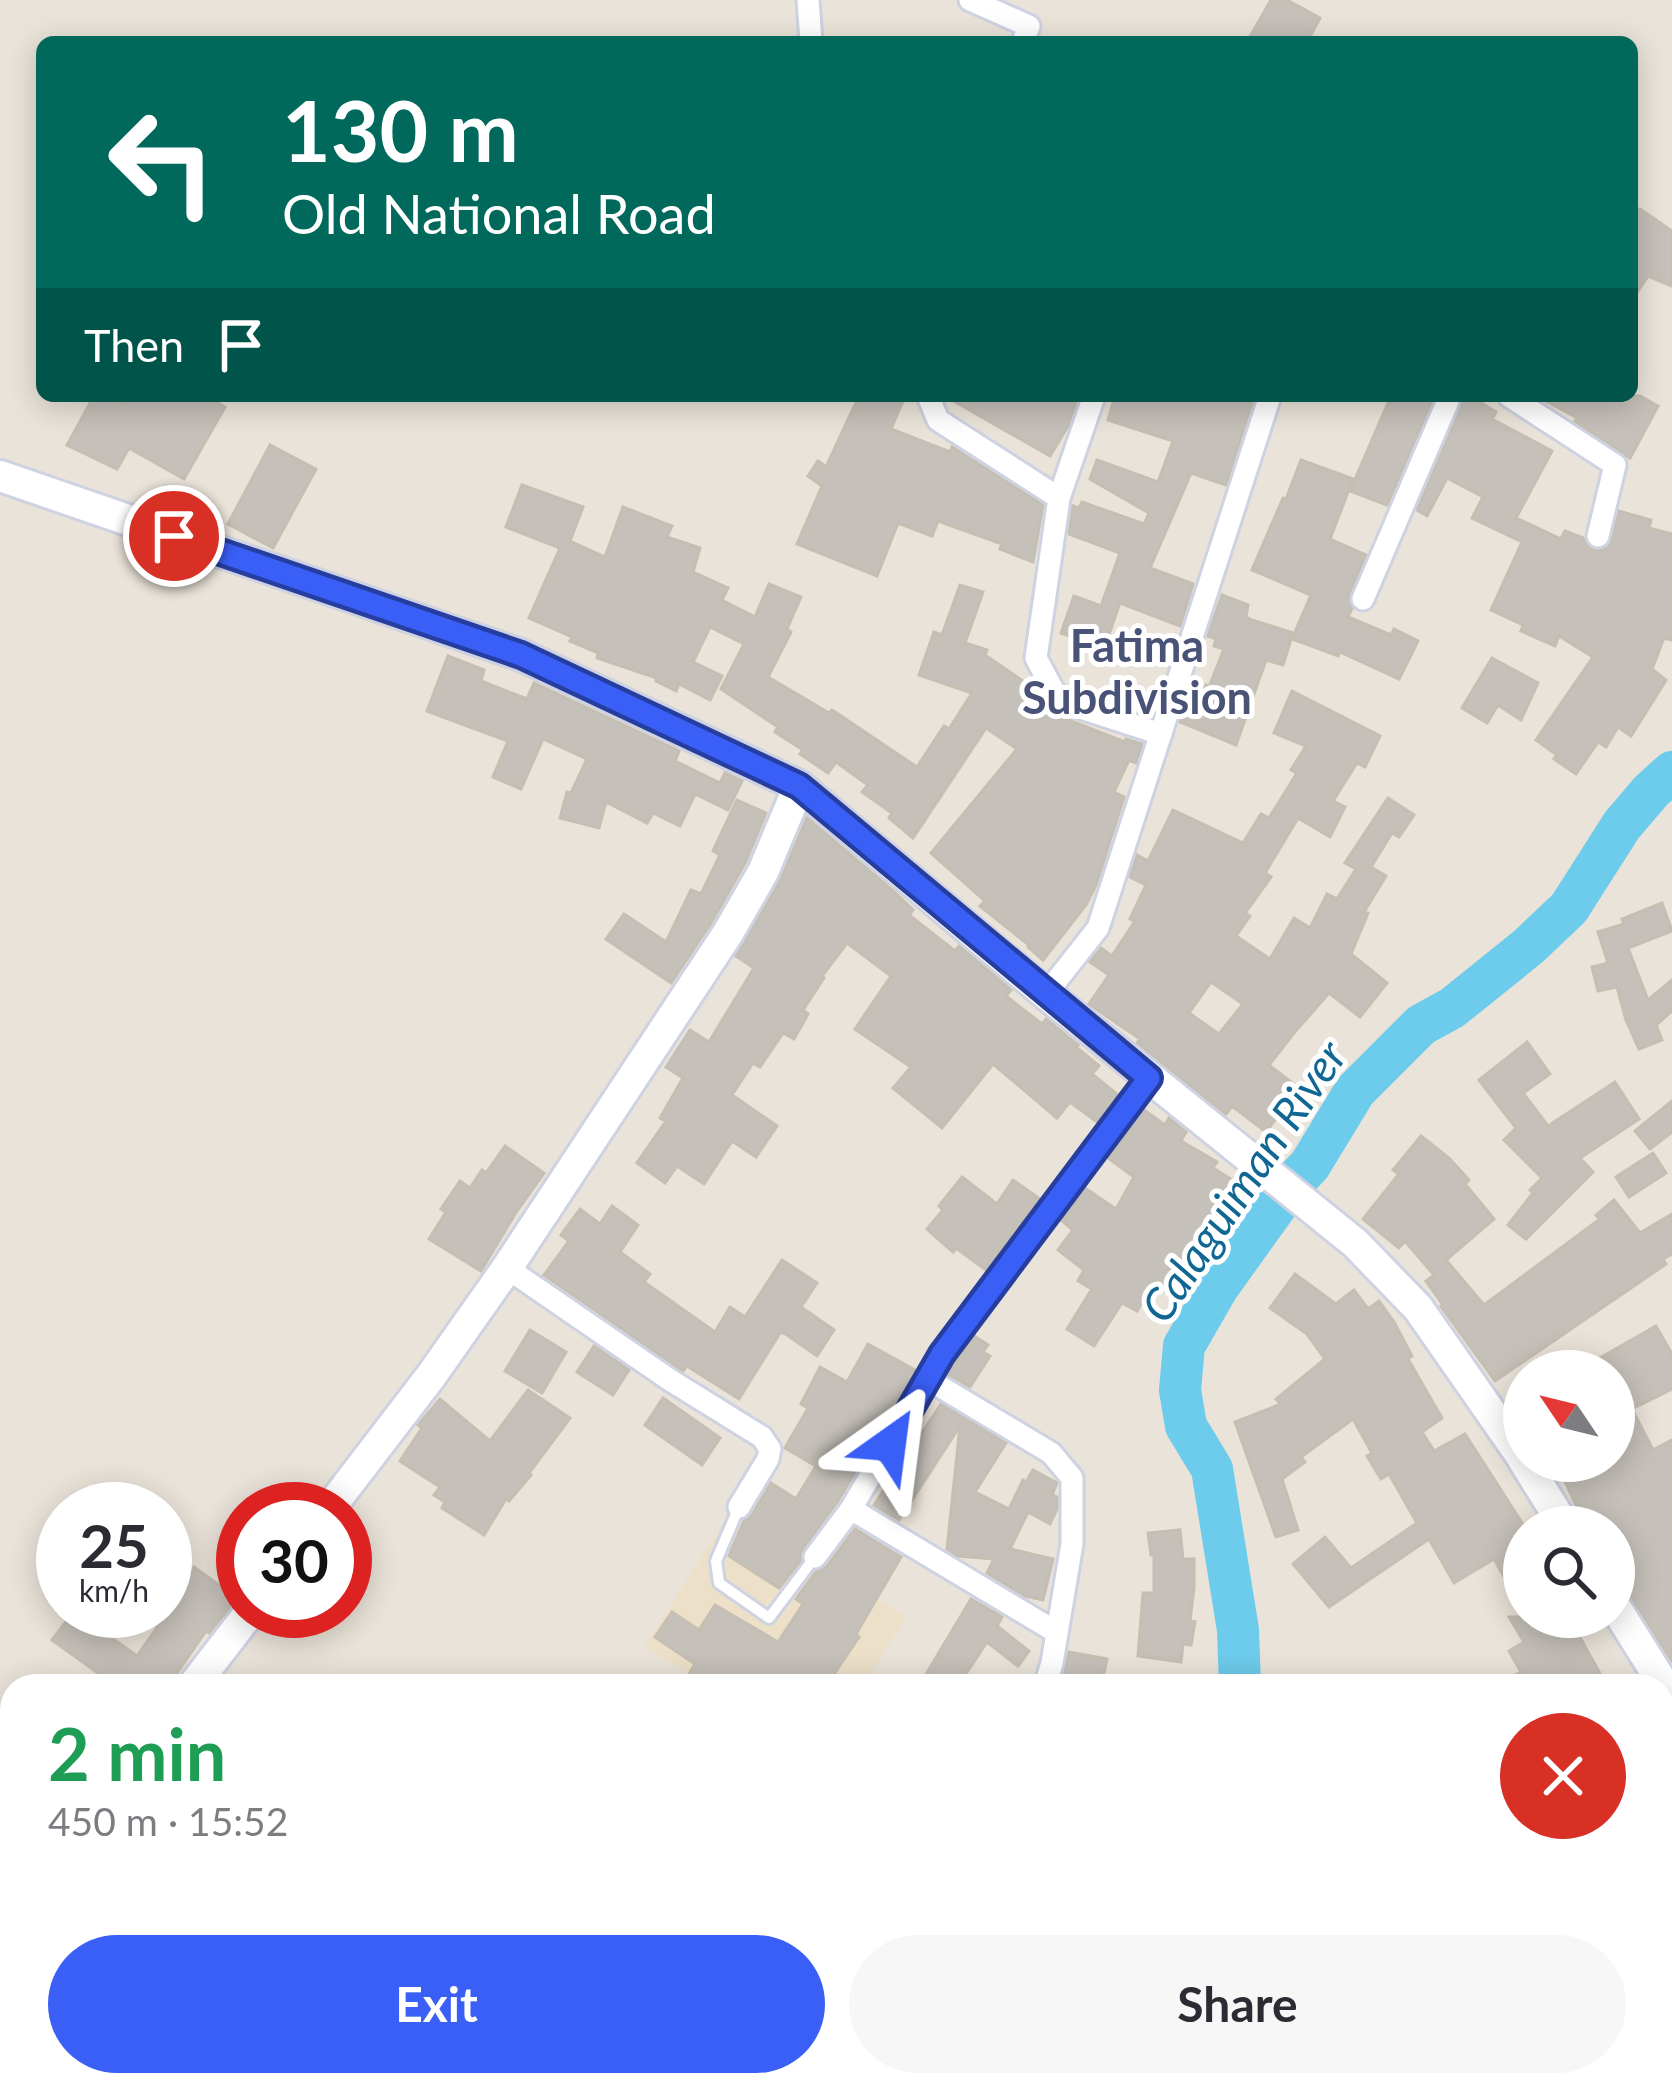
<!DOCTYPE html>
<html lang="en">
<head>
<meta charset="utf-8">
<style>
	body { margin:0; font-family:Lato,sans-serif; background:#f7f7f7; color:#2b2b33; height:100vh; display:flex; flex-direction:column; font-size:45px; white-space:nowrap }
	* { box-sizing:border-box; margin:0 }
	p { font-size:39px; color:#7c7c81 }
	.icon { flex:none; width:66px; height:66px; fill:none; stroke:currentColor; stroke-width:2; stroke-linecap:round; stroke-linejoin:round }
	.map { position:relative; flex:1; overflow:hidden }
	.panel { position:absolute; left:0px; top:1674px; width:1674px; height:423px; display:flex; flex-direction:column; background:#fff; border-radius:36px 36px 0 0; box-shadow:0 6px 30px #0003 }
	.panel>* { flex:none }
	.banner { position:absolute; left:36px; top:36px; width:1602px; height:366px; border-radius:18px; box-shadow:0 6px 30px #0003; background:#00695c; color:#fff; overflow:hidden }
	.needle { width:78px; rotate:305deg }
	.controls { position:absolute; left:1503px; top:1350px; display:grid; gap:24px }
	.controls a { display:grid; place-items:center; width:132px; height:132px; border-radius:50%; background:#fff; box-shadow:0 6px 30px #0003; font-size:60px }
	.speed { position:absolute; left:36px; top:1482px; display:flex; gap:24px; font-size:60px; font-weight:700; text-align:center }
	.speed>* { display:grid; place-content:center; width:156px; height:156px; border-radius:50%; background:#fff; box-shadow:0 6px 30px #0003; line-height:1 }
	.speed small { font-size:30px; font-weight:400 }
	.speed .limit { border:18px solid #d22; background:#fff; color:#111 }
	.pin { position:absolute; display:grid; place-items:center; width:102px; height:102px; color:#fff; margin:-51px; border:6px solid #fff; border-radius:50%; box-shadow:0 3px 12px #0007 }
	.me { position:absolute; width:132px; margin:-66px; rotate:31deg; stroke-linejoin:round; filter:drop-shadow(0 0 9px #0008) }
	.turn { display:flex; align-items:center; gap:42px; height:252px; padding:0 48px; font-size:54px }
	.turn .icon { width:156px; height:156px; stroke-width:2.5 }
	.turn b { display:block; font-size:84px; line-height:102px }
	.then { display:flex; align-items:center; height:114px; padding:0 48px; background:#0003; gap:24px; font-size:45px }
	.round { display:grid; place-items:center; flex:none; width:126px; height:126px; border-radius:63px; background:#f7f7f7 }
	.head { display:flex; align-items:center; justify-content:space-between; height:204px; padding:0 48px }
	h1 { font-size:72px; font-weight:700; line-height:90px; color:#1e9e55 }
	.button { display:flex; gap:24px; margin-top:auto; padding:24px 48px }
	.button a { flex:1; height:138px; border-radius:72px; background:#3a5ff6; color:#fff; font-size:48px; font-weight:700; line-height:138px; text-align:center }
	.button a+a { background:#f7f7f7; color:#2b2b33 }
	.map>svg:first-child { display:block }
	.education { fill:#ece0c8 }
	.lines { fill:none; stroke-linecap:round; stroke-linejoin:round }
	.river { stroke:#6dcbeb; stroke-width:42 }
	.building { fill:#c5c0b9; stroke:#c5beb3; stroke-width:3; fill-rule:evenodd }
	.service-casing { stroke:#ced2e1; stroke-width:16 }
	.minor-casing { stroke:#ced2e1; stroke-width:27 }
	.secondary-casing { stroke:#ced2e1; stroke-width:36 }
	.service { stroke:#fff; stroke-width:10 }
	.minor { stroke:#fff; stroke-width:21 }
	.secondary { stroke:#fff; stroke-width:30 }
	.route-casing { stroke:#263ea0; stroke-width:30 }
	.route { stroke:#3a5ff6; stroke-width:21 }
	.labels { text-anchor:middle; dominant-baseline:central; stroke-width:10; stroke-linejoin:round; paint-order:stroke }
	.neighbourhood-label { font-size:45px; font-weight:bold; fill:#495277; stroke:#fff }
	.water-label { font-size:45px; font-style:italic; fill:#106793; stroke:#fff }
</style>
</head>
<body>
<div class="map">
<svg width="1672" height="2096" viewBox="0 0 1672 2096">
	<rect width="100%" height="100%" fill="#eae3d9"/>
	<path class="education" d="M731,1511L907,1617L862,1686H709L644,1647Z"/>
	<g class="lines">
		<g class="river">
			<path d="M1240,1686L1238,1630L1212,1469L1186,1426L1180,1390L1184,1346L1218,1287L1292,1184L1310,1165L1355,1091L1421,1025L1452,1008L1529,946L1569,908L1622,825L1651,791L1672,772"/>
			<path d="M1106,2096L1110,2085"/>
		</g>
	</g>
	<g class="building">
		<path d="M1271,0H1287L1320,18L1307,42H1247Z"/>
		<path d="M1640,209L1672,231V286L1648,276L1632,300V221Z"/>
		<path d="M94,396H111L125,404L129,396H206L225,407L184,479L129,448L117,469L67,445Z"/>
		<path d="M859,396H905L891,429L950,452L952,447L1043,505L1033,562L1000,549L1002,544L938,521L932,536L898,523L877,576L797,544L822,486L808,476L818,461L826,467Z"/>
		<path d="M945,396H1078L1068,426L1050,456Z"/>
		<path d="M1115,396H1172L1192,402L1195,396H1254L1226,485L1191,473L1150,568L1193,584L1180,626L1120,603L1104,648L1061,633L1074,596L1101,606L1120,553L1069,534L1073,506L1079,508L1082,502L1144,524L1149,513L1090,479L1097,460L1158,482L1173,441L1108,420Z"/>
		<path d="M1391,396H1434L1387,505L1350,491Z"/>
		<path d="M1465,396H1470L1496,412L1492,419L1552,451L1516,518L1561,539L1565,531L1583,538L1587,546L1596,551L1608,548L1619,511L1651,520L1649,528L1672,534V640L1664,638L1652,669L1666,680L1631,736L1618,727L1606,747L1598,742L1576,774L1554,759L1557,755L1536,740L1593,657L1559,636L1555,646L1521,631L1523,625L1491,610L1522,542L1472,518L1483,497L1447,478L1427,516L1417,510Z"/>
		<path d="M1537,396H1640L1658,406L1630,458L1575,421L1577,418Z"/>
		<path d="M270,445L316,469L273,548L228,524Z"/>
		<path d="M1301,460L1353,479L1330,539L1366,555L1349,594L1352,608L1348,617L1391,635L1394,629L1418,641L1399,679L1340,652L1338,656L1292,639L1311,595L1252,570L1283,498L1286,499Z"/>
		<path d="M522,485L583,507L570,541L605,557L623,507L672,526L667,537L700,548L693,572L728,588L722,600L755,617L769,584L801,597L787,629L791,632L768,677L829,713L832,710L917,767L944,726L949,729L972,693L919,675L934,632L942,635L960,585L983,592L965,643L987,650L985,655L1036,690L1046,708L1053,714L1125,742L1126,739L1142,744L1136,763L1129,760L1114,792L1124,797L1096,885L1086,905L1043,960L1028,947L1029,945L980,906L985,901L931,853L1017,749L986,728L913,838L889,818L892,813L862,792L868,785L836,762L828,773L800,754L803,750L775,732L778,727L721,689L744,644L710,627L693,662L722,676L710,700L679,684L676,691L656,681L657,678L597,658L598,653L570,641L572,637L529,618L560,548L506,527Z"/>
		<path d="M1222,595L1248,605L1246,616L1249,619L1293,633L1283,665L1266,660L1236,745L1180,722L1192,693L1201,697L1206,685L1209,687L1224,649L1214,646L1216,639L1208,636Z"/>
		<path d="M448,656L484,670L481,681L527,699L534,683L679,751L675,761L720,783L725,773L742,781L728,810L695,794L680,826L653,813L647,823L606,802L599,828L560,818L567,792L571,793L587,759L543,739L521,789L493,777L508,741L427,711Z"/>
		<path d="M1492,658L1538,683L1521,720L1498,705L1487,723L1462,708Z"/>
		<path d="M1292,691L1380,736L1365,767L1357,763L1333,801L1345,807L1330,837L1298,818L1265,873L1271,877L1245,913L1250,916L1236,936L1270,959L1294,918L1310,928L1327,894L1337,899L1356,869L1345,863L1388,798L1414,815L1399,837L1392,833L1371,867L1386,876L1364,912L1368,913L1351,954L1387,983L1360,1017L1329,993L1294,1033L1269,1065L1299,1088L1266,1132L1232,1106L1226,1114L1137,1043L1140,1039L1089,1004L1109,975L1090,962L1101,948L1112,956L1135,921L1130,919L1146,885L1130,877L1137,855L1148,861L1173,810L1243,843L1261,814L1269,818L1297,773L1291,770L1306,746L1274,733ZM1211,982L1243,1004L1219,1034L1189,1013Z"/>
		<path d="M737,800L766,813L745,863L711,923L671,983L606,939L624,914L666,942L691,890L701,894L720,855L713,851Z"/>
		<path d="M807,818L891,889L913,910L909,915L955,951L959,946L1011,990L1006,996L1042,1024L1046,1019L1078,1045L1076,1047L1099,1066L1092,1074L1118,1095L1097,1122L1070,1102L1057,1118L993,1064L942,1128L893,1088L911,1067L855,1029L891,976L847,943L822,976L824,978L803,1010L808,1014L794,1039L783,1033L760,1067L753,1063L732,1095L777,1126L756,1157L732,1141L704,1184L677,1166L665,1183L637,1163L666,1121L660,1118L683,1078L666,1067L690,1030L709,1042L754,968L736,956L780,881Z"/>
		<path d="M1662,903L1672,931L1628,948L1648,1000L1672,980V1011L1656,1025L1662,1040L1639,1049L1626,1020L1617,987L1598,991L1592,967L1608,963L1598,932L1624,924L1622,919Z"/>
		<path d="M1527,1042L1550,1074L1523,1093L1548,1126L1615,1082L1639,1119L1580,1158L1593,1172L1526,1239L1508,1225L1533,1193L1530,1190L1542,1178L1504,1140L1516,1128L1479,1080Z"/>
		<path d="M1672,1101V1132L1650,1149L1635,1131Z"/>
		<path d="M1144,1110L1165,1125L1169,1118L1186,1132L1181,1141L1217,1162L1213,1168L1237,1183L1185,1265L1180,1263L1167,1286L1156,1280L1137,1311L1122,1303L1094,1346L1067,1329L1092,1289L1078,1281L1084,1270L1058,1250L1073,1230L1061,1220L1085,1188L1116,1209L1134,1177L1108,1158Z"/>
		<path d="M1421,1136L1449,1158L1469,1180L1465,1184L1494,1219L1446,1260L1484,1305L1600,1219L1596,1215L1614,1200L1640,1233L1672,1214V1254L1663,1259L1666,1264L1495,1381L1441,1306L1443,1305L1426,1281L1434,1275L1405,1241L1399,1248L1363,1219L1399,1174L1393,1170Z"/>
		<path d="M505,1146L544,1173L515,1214L481,1271L429,1239L446,1212L441,1209L460,1181L470,1188L482,1170L486,1173Z"/>
		<path d="M1653,1153L1666,1173L1629,1197L1616,1177Z"/>
		<path d="M962,1177L997,1204L1013,1180L1040,1199L986,1270L956,1248L953,1252L927,1229L943,1210L939,1206Z"/>
		<path d="M612,1206L638,1225L620,1252L650,1274L644,1282L715,1332L730,1307L745,1317L782,1260L817,1283L801,1307L834,1330L817,1356L784,1333H780L739,1399L687,1366L683,1371L544,1275L569,1241L561,1235L580,1209L600,1224Z"/>
		<path d="M1295,1274L1336,1304L1354,1290L1368,1309L1379,1301L1394,1322L1412,1356L1408,1359L1442,1418L1422,1432L1434,1451L1465,1434L1524,1526V1612L1494,1559L1454,1583L1429,1539L1329,1607L1293,1564L1325,1537L1351,1568L1417,1523L1389,1474L1381,1479L1367,1456L1372,1453L1353,1419L1301,1457L1305,1462L1282,1479L1298,1530L1276,1537L1235,1422L1281,1404L1276,1399L1325,1359L1307,1334L1270,1308Z"/>
		<path d="M1656,1326L1672,1354V1389L1632,1409L1653,1450L1672,1440V1661L1614,1572V1527H1591L1586,1519L1583,1521L1564,1479L1595,1461H1614V1371H1577Z"/>
		<path d="M530,1330L566,1352L542,1393L505,1371Z"/>
		<path d="M974,1336L988,1345L983,1352L990,1356L970,1387L948,1374Z"/>
		<path d="M868,1344L915,1370L838,1501L803,1548L801,1560L779,1588L729,1556L744,1521L752,1515L771,1483L796,1499L816,1466L785,1448L808,1408L801,1404L820,1367L847,1382Z"/>
		<path d="M594,1346L629,1370L613,1395L577,1372Z"/>
		<path d="M528,1390L570,1418L529,1473L531,1475L509,1501L506,1499L484,1535L442,1508L445,1502L434,1495L440,1487L400,1461L422,1428L418,1425L440,1399L490,1441Z"/>
		<path d="M663,1398L720,1438L702,1465L645,1425Z"/>
		<path d="M941,1404L1006,1443L975,1492L1009,1509L1023,1480L1026,1482L1033,1470L1057,1483L1052,1495L1057,1497V1509L1050,1524L1028,1512L1010,1549L1053,1559L1043,1600L1025,1596L987,1573L994,1559L958,1556L947,1549L960,1426L899,1520L874,1505Z"/>
		<path d="M855,1529L901,1557L856,1634L859,1637L826,1686H682L695,1664L655,1637L672,1612L699,1630L715,1605L778,1642L803,1604L796,1599L816,1572L827,1566Z"/>
		<path d="M1180,1530L1183,1559H1194V1588L1190,1621L1195,1622L1191,1645L1183,1644L1181,1662L1138,1656L1143,1593H1154V1555H1151L1148,1533Z"/>
		<path d="M194,1567L237,1598L209,1633L206,1631L168,1686H116L52,1640L74,1611L137,1656L172,1606L168,1604Z"/>
		<path d="M971,1599L1002,1617L997,1626L1029,1651L1018,1666L987,1642L958,1686H919Z"/>
		<path d="M1509,1617H1572L1581,1632L1578,1634L1607,1686H1496L1521,1672L1509,1651L1524,1642Z"/>
		<path d="M1069,1652L1107,1659L1102,1682L1064,1676Z"/>
	</g>
	<g class="lines">
		<defs>
			<path id="service" d="M739,1507L716,1561L719,1583L769,1618L815,1557"/>
			<g id="minor">
				<path d="M808,0L811,42"/>
				<path d="M970,0L1029,26L1023,42"/>
				<path d="M928,396L938,420L1059,498"/>
				<path d="M1094,396L1059,498L1036,658L1059,701L1161,734"/>
				<path d="M1509,396L1615,465L1598,536"/>
				<path d="M1363,599L1450,396"/>
				<path d="M1046,994L1098,928L1270,396"/>
				<path d="M507,1268L670,1380L762,1437L770,1449L768,1459L739,1507"/>
				<path d="M929,1380L1051,1453L1072,1478V1544L1052,1663L1045,1686"/>
				<path d="M851,1509L1056,1632"/>
				<path d="M815,1557L851,1509L942,1354L1149,1078"/>
				<path d="M1337,2085L1343,2096"/>
				<path d="M1534,2085L1540,2096"/>
				<path d="M1659,2085L1664,2096"/>
				<path d="M899,2089L902,2085"/>
				<path d="M1612,2096L1634,2085"/>
			</g>
			<g id="secondary">
				<path d="M0,476L521,655L799,786L1046,994L1355,1243L1418,1308L1524,1460"/>
				<path d="M1524,1461L1565,1527"/>
				<path d="M329,1509L431,1376L507,1268L728,933L763,872L799,786"/>
				<path d="M1614,1605L1672,1698"/>
				<path d="M193,1686L251,1611"/>
				<path d="M0,1935L12,1920"/>
			</g>
		</defs>
		<use href="#service" class="service-casing"/>
		<use href="#minor" class="minor-casing"/>
		<use href="#secondary" class="secondary-casing"/>
		<use href="#service" class="service"/>
		<use href="#minor" class="minor"/>
		<use href="#secondary" class="secondary"/>
	</g>
	<g class="lines">
		<defs>
			<path id="route" d="M174,536L521,655L799,786L1149,1078L942,1354L890,1444"/>
		</defs>
		<use href="#route" class="route-casing"/>
		<use href="#route" class="route"/>
	</g>
	<g class="labels">
		<g class="neighbourhood-label">
			<text x="1137" y="645">Fatima<tspan x="1137" dy="52">Subdivision</tspan></text>
		</g>
		<g class="water-label">
			<text transform="translate(1243 1181) rotate(-56)">Calaguiman River</text>
		</g>
	</g>
</svg>
<div class="controls">
<a><svg class="needle" viewBox="-14 -14 28 28"><path d="M0-13l5 13h-10z" fill="#e53935"/><path d="M0 13l5-13h-10z" fill="#7c7c81"/></svg></a>
<a><svg class="icon" aria-label="search" viewBox="0 0 24 24"><circle cx="10" cy="10" r="6"/><path d="M15 15l6 6"/></svg></a>
</div>
<div class="speed"><div>25<small>km/h</small></div><div class="limit">30</div></div>
<div class="pin" style="left:174px;top:536px;background:#d93025"><svg class="icon" aria-label="arrive" viewBox="0 0 24 24"><path d="M6 21V4h12l-3 4 3 4H6"/></svg></div>
<svg class="me" style="left:890px;top:1444px" viewBox="-20 -20 40 40"><path d="M0-17L14 15 0 8-14 15z" fill="#3a5ff6" stroke="#fff" stroke-width="4"/></svg>
<div class="banner">
<div class="turn"><svg class="icon" aria-label="left" viewBox="0 0 24 24"><path d="M17 20v-9H6M10 6l-5 5 5 5"/></svg><div><b>130 m</b>Old National Road</div></div>
<div class="then">Then<svg class="icon" aria-label="arrive" viewBox="0 0 24 24"><path d="M6 21V4h12l-3 4 3 4H6"/></svg></div>
</div>
<section class="panel">
<div class="head"><div><h1>2 min</h1><p>450 m · 15:52</p></div><a class="round" style="background:#d93025;color:#fff"><svg class="icon" aria-label="close" viewBox="0 0 24 24"><path d="M6 6l12 12M18 6L6 18"/></svg></a></div>
<div class="button"><a>Exit</a><a>Share</a></div>
</section>
</div>
</body>
</html>
